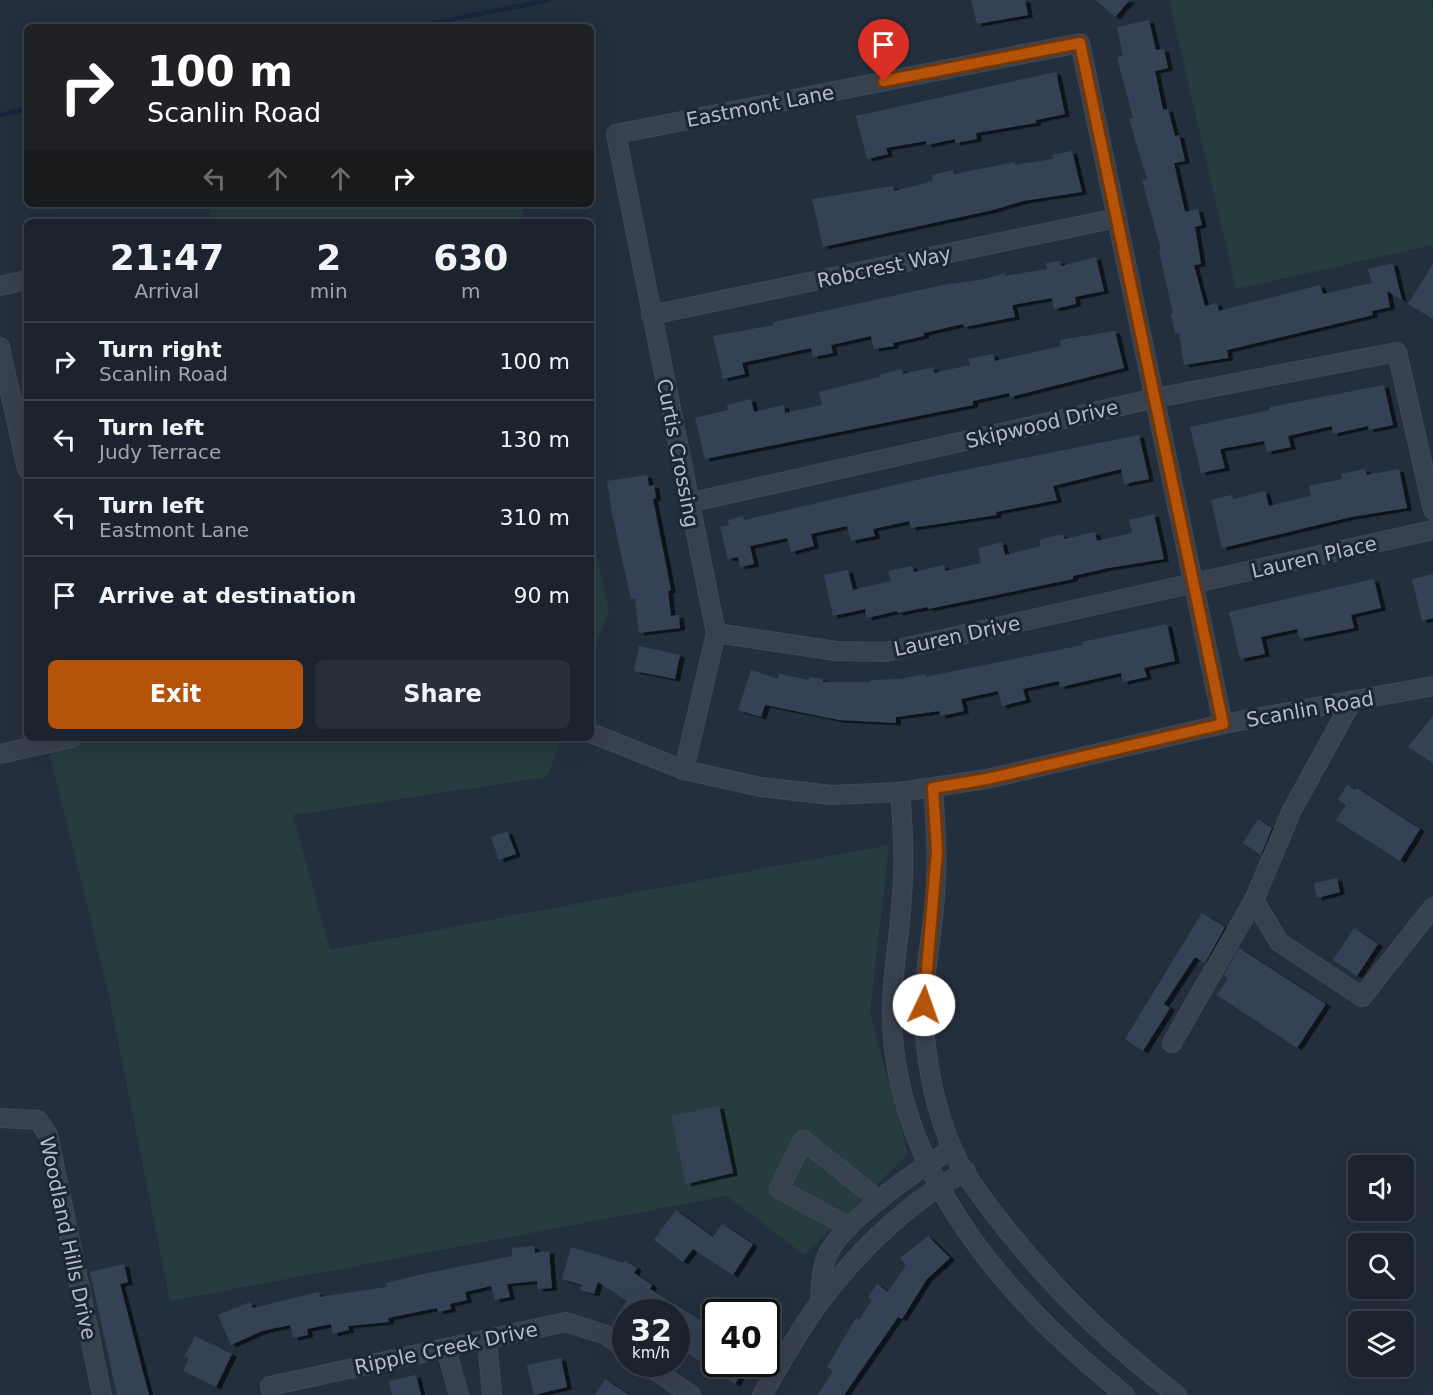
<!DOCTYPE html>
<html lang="en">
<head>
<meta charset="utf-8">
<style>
	body { margin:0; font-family:"DejaVu Sans",sans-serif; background:#282f3a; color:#f1f3f6; height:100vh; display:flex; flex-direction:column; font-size:22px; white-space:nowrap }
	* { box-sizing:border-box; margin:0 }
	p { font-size:20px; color:#a0a4aa }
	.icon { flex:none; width:33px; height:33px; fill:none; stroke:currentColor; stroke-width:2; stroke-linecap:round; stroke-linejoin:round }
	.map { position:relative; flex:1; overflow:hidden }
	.panel { position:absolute; left:24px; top:219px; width:570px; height:522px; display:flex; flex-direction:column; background:#1b232e; border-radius:9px; box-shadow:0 6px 24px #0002,0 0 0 2px #39404a }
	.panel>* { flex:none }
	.guide { position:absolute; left:24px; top:24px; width:570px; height:183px; border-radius:9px; box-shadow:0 6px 24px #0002,0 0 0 2px #39404a; background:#202124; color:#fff; overflow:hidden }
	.buttons { position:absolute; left:1348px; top:1155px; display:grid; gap:12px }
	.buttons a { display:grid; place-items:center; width:66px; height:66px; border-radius:9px; background:#1b232e; box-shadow:0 6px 24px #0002,0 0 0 2px #39404a; font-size:30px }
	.speed { position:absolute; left:612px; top:1299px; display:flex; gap:12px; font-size:30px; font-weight:700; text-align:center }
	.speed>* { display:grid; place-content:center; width:78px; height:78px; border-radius:50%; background:#1b232e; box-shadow:0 6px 24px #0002,0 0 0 2px #39404a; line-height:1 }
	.speed small { font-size:15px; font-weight:400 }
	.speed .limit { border:3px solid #111; border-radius:9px; background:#fff; color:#111 }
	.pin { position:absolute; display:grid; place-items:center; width:51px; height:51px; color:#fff; margin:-62px -26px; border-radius:50% 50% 50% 0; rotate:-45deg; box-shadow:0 0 6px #0007 }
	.pin .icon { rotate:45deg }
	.me { position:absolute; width:66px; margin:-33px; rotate:3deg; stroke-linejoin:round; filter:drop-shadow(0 0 4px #0008) }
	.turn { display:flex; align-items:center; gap:21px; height:126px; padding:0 24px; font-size:27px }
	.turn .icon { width:78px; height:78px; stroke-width:2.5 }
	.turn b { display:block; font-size:42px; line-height:51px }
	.lanes { display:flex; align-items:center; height:57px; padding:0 24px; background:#0003; justify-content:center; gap:30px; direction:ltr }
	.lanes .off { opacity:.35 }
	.eta { display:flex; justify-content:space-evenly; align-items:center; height:102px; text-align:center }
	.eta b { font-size:36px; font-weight:800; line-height:42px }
	.primary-button { display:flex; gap:12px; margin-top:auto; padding:12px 24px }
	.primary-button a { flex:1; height:69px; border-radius:9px; background:#b45309; color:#fff; font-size:24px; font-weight:800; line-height:69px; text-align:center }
	.primary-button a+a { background:#282f3a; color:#f1f3f6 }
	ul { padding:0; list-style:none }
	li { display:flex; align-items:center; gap:18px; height:78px; padding:0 24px; border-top:2px solid #39404a }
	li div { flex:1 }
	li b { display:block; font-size:22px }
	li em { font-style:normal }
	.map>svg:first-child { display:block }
	.green { fill:#263c3f }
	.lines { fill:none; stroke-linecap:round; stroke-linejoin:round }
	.stream { stroke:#17263c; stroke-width:4.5 }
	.building { fill:#364354; filter:url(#shadow) }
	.minor-casing { stroke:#414a57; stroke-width:20 }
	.minor { stroke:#38414e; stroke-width:18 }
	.route-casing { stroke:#753606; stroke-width:15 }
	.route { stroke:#b45309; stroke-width:10 }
	.labels { text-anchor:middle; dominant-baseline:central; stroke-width:6; stroke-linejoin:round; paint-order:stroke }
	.street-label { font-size:20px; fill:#b4bcc9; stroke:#1d2633 }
</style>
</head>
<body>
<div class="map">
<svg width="1433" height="1395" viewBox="0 0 1433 1395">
	<defs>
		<filter id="shadow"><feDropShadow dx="5" dy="2.5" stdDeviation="0" flood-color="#0009"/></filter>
	</defs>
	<rect width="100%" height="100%" fill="#242f3e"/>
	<g class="green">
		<path d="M1169,0H1431L1433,10V245L1236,289Z"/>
		<path d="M208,204H521L525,222H212Z"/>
		<path d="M591,528L609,610L591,659Z"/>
		<path d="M46,738H562L547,777L293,815L330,950L889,845L870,1013L908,1154L804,1255L727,1196L170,1301L108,991Z"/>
	</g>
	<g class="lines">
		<g class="stream">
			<path d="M414,27L549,0"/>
			<path d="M0,115L27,109"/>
		</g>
	</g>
	<g class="building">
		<path d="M971,0H1025L1028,15L977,24Z"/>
		<path d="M1096,0H1130L1115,17Z"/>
		<path d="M1149,20L1156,50L1164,49L1168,68L1155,71L1163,110L1168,109L1175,136L1179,135L1185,161L1174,163L1185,212L1198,209L1202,225L1195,227L1201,264L1194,265L1205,306L1217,303L1219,311L1320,285L1323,294L1372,283L1368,269L1393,263L1402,300L1387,291L1390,307L1372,311L1373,315L1227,350L1228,358L1184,365L1179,333L1175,334L1171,314L1173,313L1159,251L1161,250L1142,180L1147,179L1129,119L1133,118L1117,57L1123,56L1117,27Z"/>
		<path d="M1056,72L1065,114L1036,120V123L976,133L977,139L955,143V139L927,145L926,141L886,148L888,154L867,159L856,116Z"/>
		<path d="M1072,151L1082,192L1023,201L993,210L823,247L812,199L893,186L894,191L933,181L932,175L953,170L954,174L1015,162V165L1053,159L1052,155Z"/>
		<path d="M1096,257L1104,291L1075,297L1076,304L1054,309L1052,298L1012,305L1015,317L964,327L963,324L924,333V336L893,343L894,346L874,349L871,336L831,345L833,353L813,357L811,348L742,363L745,374L723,379L713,336L774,325V322L943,285L985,279L1005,273V276L1047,269L1046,263L1060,261L1061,266Z"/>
		<path d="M1433,264V319L1408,304Z"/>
		<path d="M1115,331L1124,368L1010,397L1009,393L973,401V405L705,459L695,418L728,410L727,405L751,399L754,412L784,405L785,413L822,405L819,392L879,377V375L902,369L903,374L933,367L934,373L970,365L968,359L993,354L995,361L1061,346L1060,340Z"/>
		<path d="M1384,385L1393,425L1369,430L1368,426L1333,434L1332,426L1288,436L1291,447L1267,452L1264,441L1220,449L1225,468L1201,473L1190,427L1270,410V407Z"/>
		<path d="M1139,435L1149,479L1124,484L1121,469L1053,486L1057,500L996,512L997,515L911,528L909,521L873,529L875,536L851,541L847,526L811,534L814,546L791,552L787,538L750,546L754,564L740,567L738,557L728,559L720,527L729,525L728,520L743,516L744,520L925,478Z"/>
		<path d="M1365,469L1367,475L1399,469L1407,508L1351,517L1222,548L1211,500L1232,495L1233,499L1265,491L1269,506L1311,496L1309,486L1342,479L1341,474Z"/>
		<path d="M647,475L649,486L654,485L656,498L653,499L671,590L668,591L671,616L679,615L680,628L639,633L635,598L631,599L612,513L607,481Z"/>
		<path d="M1154,514L1164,559L1108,568L1073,576V579L928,609V607L898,613L897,611L867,618L865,609L833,616L824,575L848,570L853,590L891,581L888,571L912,566L914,572L944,565L945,571L981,563L978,548L1002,542L1005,555L1041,546L1039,540L1063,534L1064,539L1095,532L1097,541L1132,533L1129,520Z"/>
		<path d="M1433,574V618L1422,621L1412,579Z"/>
		<path d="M1374,579L1381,608L1351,615L1354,628L1300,639L1297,629L1261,637L1265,654L1240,659L1229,612Z"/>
		<path d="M1167,624L1175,661L1144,668L1147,677L1123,682L1121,673L1060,687L1059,681L1023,689L1026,700L1002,706L998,691L961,699L964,711L941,716L939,711L896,717V723L839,720L765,705L761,717L738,710L751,670L778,679L779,674L809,680V677L823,679V682H871V680L900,679L925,674V677L1083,645L1082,642Z"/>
		<path d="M639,646L680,655L675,679L634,671Z"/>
		<path d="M1433,716V763L1408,747Z"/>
		<path d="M1347,785L1355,790L1357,788L1420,829L1400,861L1336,820L1346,805L1338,800Z"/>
		<path d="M1258,819L1272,828L1261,855L1243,843Z"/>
		<path d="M507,831L516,854L499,860L491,837Z"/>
		<path d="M1337,878L1340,892L1317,898L1314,883Z"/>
		<path d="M1202,913L1225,927L1205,963L1195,957L1164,1004L1170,1008L1143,1051L1125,1039Z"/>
		<path d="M1354,928L1378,944L1357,976L1333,960Z"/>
		<path d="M1239,948L1326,1004L1297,1048L1217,995L1228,978L1224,975Z"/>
		<path d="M719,1106L733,1173L686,1184L671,1116Z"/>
		<path d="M676,1210L713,1237L722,1224L753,1244L733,1275L693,1249L683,1262L654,1240Z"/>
		<path d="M928,1236L950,1258L927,1279L902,1319L898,1317L844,1395H818L833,1371L827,1367L856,1318L859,1320L872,1300L868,1297L877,1284L888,1292L906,1265L900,1258Z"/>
		<path d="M534,1246L535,1253L549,1251L552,1288L538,1289L537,1281L507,1284L510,1297L495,1300L491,1286L465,1292L467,1300L450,1304L451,1309L438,1312L437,1308L388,1318L389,1322L348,1326L349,1330L333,1334L331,1324L307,1329L308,1335L293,1338L290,1325L262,1331L231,1345L218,1315L250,1302L253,1308L319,1292L320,1297L387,1287L386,1283L428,1273L512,1256V1248Z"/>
		<path d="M571,1247L624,1263L625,1261L637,1268L634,1273L652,1285L650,1289L716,1329V1364H748L735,1384L687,1353L690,1349L676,1341V1312H619L627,1301L598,1282L594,1294L580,1290L582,1285L562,1279Z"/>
		<path d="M124,1264L128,1282L120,1284L149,1395H117L90,1272Z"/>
		<path d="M195,1336L232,1354L216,1387L183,1371L189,1358L185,1356Z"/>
		<path d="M561,1358L567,1387L534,1395L527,1365Z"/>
		<path d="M416,1375L421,1395H392L389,1381Z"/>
		<path d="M605,1379L629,1395H595Z"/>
	</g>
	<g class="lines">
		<defs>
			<g id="minor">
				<path d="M0,286L27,280"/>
				<path d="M651,315L1117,218"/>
				<path d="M0,347L27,469"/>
				<path d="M688,503L1156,398L1397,352L1433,510"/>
				<path d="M716,633L836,651L885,652L1433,530"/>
				<path d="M591,733L684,770L761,787L831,795L900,792L987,779L1223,724L1433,686"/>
				<path d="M0,754L72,738"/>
				<path d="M684,770L716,633L616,134L1080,43L1223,724"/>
				<path d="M933,788C936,824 938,860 935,897C932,939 922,981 924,1024C927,1066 935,1109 952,1148C962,1172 980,1195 996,1216C1048,1284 1109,1343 1177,1395"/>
				<path d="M900,792C903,826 905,861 902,896C900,936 891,977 892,1018C896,1175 1008,1301 1125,1395"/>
				<path d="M1254,900L1279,942L1362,997L1433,907"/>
				<path d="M1172,1043L1254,900L1292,810L1351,703"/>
				<path d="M0,1118L38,1120L48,1135L102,1395"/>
				<path d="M849,1227L779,1189L803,1140L879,1200"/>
				<path d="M820,1302C821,1289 821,1273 825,1261C836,1224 919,1169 952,1149"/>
				<path d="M487,1340L492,1395"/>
				<path d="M446,1349L459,1395"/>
				<path d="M646,1364L691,1395"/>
				<path d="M272,1395L270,1386L566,1322L606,1335L626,1349"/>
				<path d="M762,1395C781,1364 798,1331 820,1302C858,1251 909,1201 966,1171"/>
			</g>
		</defs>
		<use href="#minor" class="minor-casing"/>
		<use href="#minor" class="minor"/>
	</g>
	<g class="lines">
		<defs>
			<path id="route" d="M884,81L1080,43L1223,724L987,779L933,788L937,851L924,1005"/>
		</defs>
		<use href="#route" class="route-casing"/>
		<use href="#route" class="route"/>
	</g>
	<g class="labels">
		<g class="street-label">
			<text transform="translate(760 106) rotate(-11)">Eastmont Lane</text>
			<text transform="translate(884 267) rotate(-12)">Robcrest Way</text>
			<text transform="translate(1042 424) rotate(-13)">Skipwood Drive</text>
			<text transform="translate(678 453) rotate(79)">Curtis Crossing</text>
			<text transform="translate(1314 557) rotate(-13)">Lauren Place</text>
			<text transform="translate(957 636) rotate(-12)">Lauren Drive</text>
			<text transform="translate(1310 709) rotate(-10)">Scanlin Road</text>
			<text transform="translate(68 1238) rotate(78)">Woodland Hills Drive</text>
			<text transform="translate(446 1348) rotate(-12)">Ripple Creek Drive</text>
		</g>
	</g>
</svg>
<div class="buttons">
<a><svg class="icon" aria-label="sound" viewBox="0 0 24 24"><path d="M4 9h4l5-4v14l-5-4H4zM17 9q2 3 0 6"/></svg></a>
<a><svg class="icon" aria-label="search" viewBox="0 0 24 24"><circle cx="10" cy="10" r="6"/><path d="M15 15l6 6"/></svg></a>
<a><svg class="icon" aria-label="layers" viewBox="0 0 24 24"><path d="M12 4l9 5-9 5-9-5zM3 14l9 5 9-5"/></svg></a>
</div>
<div class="speed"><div>32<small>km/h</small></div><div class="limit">40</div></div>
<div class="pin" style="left:884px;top:81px;background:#d93025"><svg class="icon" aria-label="arrive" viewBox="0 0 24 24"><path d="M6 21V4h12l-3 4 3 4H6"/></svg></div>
<svg class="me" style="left:924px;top:1005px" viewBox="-20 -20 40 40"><circle r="19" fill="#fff"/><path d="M0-13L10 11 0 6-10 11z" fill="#b45309"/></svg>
<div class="guide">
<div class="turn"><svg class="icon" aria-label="right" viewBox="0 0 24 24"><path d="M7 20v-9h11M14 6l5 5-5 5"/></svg><div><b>100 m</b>Scanlin Road</div></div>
<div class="lanes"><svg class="icon off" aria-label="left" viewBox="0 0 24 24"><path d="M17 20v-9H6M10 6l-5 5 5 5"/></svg><svg class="icon off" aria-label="ahead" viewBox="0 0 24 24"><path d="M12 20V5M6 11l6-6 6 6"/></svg><svg class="icon off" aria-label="ahead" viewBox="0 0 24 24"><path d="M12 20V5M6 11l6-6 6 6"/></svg><svg class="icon" aria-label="right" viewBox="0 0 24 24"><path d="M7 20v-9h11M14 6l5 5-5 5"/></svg></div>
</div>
<section class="panel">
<div class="eta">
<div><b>21:47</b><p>Arrival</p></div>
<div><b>2</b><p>min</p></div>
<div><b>630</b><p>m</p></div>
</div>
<ul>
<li><svg class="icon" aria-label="right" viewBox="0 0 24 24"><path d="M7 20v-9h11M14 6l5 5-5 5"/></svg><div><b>Turn right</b><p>Scanlin Road</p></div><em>100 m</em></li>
<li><svg class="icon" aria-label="left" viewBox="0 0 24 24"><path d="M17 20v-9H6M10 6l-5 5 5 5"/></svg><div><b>Turn left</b><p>Judy Terrace</p></div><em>130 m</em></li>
<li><svg class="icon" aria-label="left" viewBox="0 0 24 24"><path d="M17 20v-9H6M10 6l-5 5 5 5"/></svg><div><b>Turn left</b><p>Eastmont Lane</p></div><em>310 m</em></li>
<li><svg class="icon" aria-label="arrive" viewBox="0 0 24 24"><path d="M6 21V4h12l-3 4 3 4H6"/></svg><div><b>Arrive at destination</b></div><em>90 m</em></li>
</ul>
<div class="primary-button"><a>Exit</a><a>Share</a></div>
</section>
</div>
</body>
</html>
